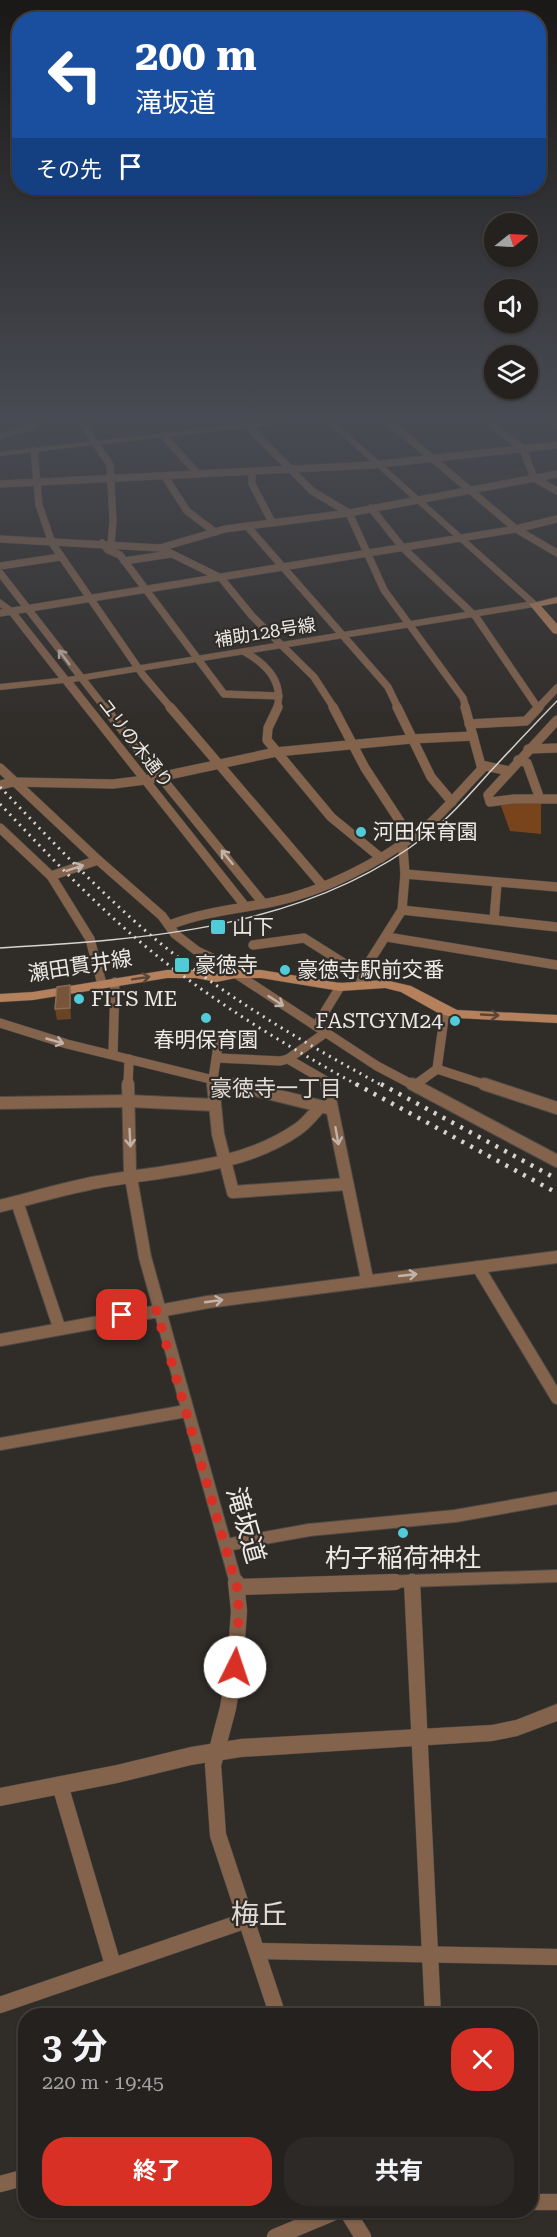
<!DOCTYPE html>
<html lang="ja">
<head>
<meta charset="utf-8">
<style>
	body { margin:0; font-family:"Roboto Serif","Noto Sans JP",serif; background:#2c2927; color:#f1f3f6; height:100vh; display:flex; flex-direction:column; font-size:22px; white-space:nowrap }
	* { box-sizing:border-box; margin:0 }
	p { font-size:20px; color:#a3a3a4 }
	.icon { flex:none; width:33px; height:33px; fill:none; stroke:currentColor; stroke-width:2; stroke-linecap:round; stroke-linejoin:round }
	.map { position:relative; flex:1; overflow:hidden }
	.side { position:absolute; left:18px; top:2008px; width:520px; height:210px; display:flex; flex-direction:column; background:#24211e; border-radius:24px; box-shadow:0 2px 4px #0004,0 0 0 2px #413e3c }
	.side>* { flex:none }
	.guide { position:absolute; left:12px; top:12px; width:534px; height:183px; border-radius:24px; box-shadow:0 2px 4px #0004,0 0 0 2px #413e3c; background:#1a4fa0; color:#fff; overflow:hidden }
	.needle { width:39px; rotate:72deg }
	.tools { position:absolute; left:484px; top:213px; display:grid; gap:12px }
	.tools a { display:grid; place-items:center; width:54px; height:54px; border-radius:50%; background:#24211e; box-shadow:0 2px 4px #0004,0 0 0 2px #413e3c; font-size:30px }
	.pin { position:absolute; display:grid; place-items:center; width:51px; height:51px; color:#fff; margin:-26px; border-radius:12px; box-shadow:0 3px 9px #0006 }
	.me { position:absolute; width:66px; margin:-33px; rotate:4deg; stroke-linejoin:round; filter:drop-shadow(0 0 4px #0008) }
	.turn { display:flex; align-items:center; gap:21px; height:126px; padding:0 24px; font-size:27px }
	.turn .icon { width:78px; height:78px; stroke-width:2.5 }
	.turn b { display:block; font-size:42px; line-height:51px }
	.then { display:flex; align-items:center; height:57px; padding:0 24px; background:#0003; gap:12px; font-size:22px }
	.round { display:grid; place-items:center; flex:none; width:63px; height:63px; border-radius:24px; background:#2c2927 }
	.summary { display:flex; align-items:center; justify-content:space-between; height:102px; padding:0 24px }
	h1 { font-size:36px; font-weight:700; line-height:45px }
	.action { display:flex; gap:12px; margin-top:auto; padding:12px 24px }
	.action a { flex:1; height:69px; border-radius:24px; background:#d93025; color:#fff; font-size:24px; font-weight:700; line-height:69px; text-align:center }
	.action a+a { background:#2c2927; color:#f1f3f6 }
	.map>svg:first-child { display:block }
	.green { fill:#79441b }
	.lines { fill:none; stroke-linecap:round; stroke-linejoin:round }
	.minor-far3-casing { stroke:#4e4a47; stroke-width:8 }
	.minor-far2-casing { stroke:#4e4a47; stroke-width:10 }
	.minor-far1-casing { stroke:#4e4a47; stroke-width:14 }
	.minor-casing { stroke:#4e4a47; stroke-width:17 }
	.tertiary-casing { stroke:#4e4a47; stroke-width:1 }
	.secondary-casing { stroke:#4e4a47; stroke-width:1 }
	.minor-far3 { stroke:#84634c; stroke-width:7 }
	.minor-far2 { stroke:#84634c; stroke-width:9 }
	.minor-far1 { stroke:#84634c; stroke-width:12 }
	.minor { stroke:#84634c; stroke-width:16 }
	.tertiary { fill:#84634c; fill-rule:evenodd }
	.secondary { fill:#b5805c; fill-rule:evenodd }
	.tram { stroke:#d6d3d1; stroke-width:1.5 }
	.rail-far1 { stroke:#d6d3d1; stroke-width:3; stroke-dasharray:2 5; stroke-linecap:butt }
	.rail { stroke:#d6d3d1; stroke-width:4.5; stroke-dasharray:3 7; stroke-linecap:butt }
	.wall { fill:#694326 }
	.shaded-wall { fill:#4c321e }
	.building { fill:#77543a; stroke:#896c55; stroke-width:1.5 }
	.oneway { stroke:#c2b3a9 }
	.oneway2 { stroke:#584538 }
	.route { stroke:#d93025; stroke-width:10; stroke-dasharray:0 18 }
	.poi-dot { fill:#52cbd8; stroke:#302c28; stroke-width:2 }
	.labels { text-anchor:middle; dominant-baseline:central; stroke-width:4.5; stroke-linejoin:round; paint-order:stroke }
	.far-street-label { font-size:18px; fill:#ece9e7; stroke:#302c28 }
	.poi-label { font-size:21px; fill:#ece9e7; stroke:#302c28; text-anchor:start }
	.street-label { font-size:21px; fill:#ece9e7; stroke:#302c28 }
	.neighbourhood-label { font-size:22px; fill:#e2dcd7; stroke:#302c28 }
	.near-street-label { font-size:26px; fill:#ece9e7; stroke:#302c28 }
	.near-poi-label { font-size:26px; fill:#ece9e7; stroke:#302c28 }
	.near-quarter-label { font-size:28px; fill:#e2dcd7; stroke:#302c28 }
</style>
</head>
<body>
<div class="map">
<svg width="557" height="2237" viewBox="0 0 557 2237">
	<rect width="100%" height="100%" fill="#302c28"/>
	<path class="green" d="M541,801V834L510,831L500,803Z"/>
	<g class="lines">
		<defs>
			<g id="minor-far3">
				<path d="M89,421L83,424L110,465L113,521L111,544"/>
				<path d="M388,421L516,529L557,553"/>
				<path d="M487,421L523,449L534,478L557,491"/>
				<path d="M551,421L557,425"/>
				<path d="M247,425L312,491L349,513L384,590L463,698L466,708"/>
				<path d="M163,435L198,474"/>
				<path d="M0,436L33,426L36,424L33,421"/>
				<path d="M34,450L39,505L52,543L143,675L171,708"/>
				<path d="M252,472V484L272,522"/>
				<path d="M165,477L187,511L215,532"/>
				<path d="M0,484L372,465L557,445"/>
				<path d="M371,508L403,548L476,617L538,708"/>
				<path d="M247,526L388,687L398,708"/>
				<path d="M0,539L160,548L225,529L349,513L557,474"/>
				<path d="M102,543L108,550L120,555L224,694L279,696"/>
				<path d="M160,548L221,578L252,616L314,677L334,708"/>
				<path d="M124,561L171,554"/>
				<path d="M0,566L60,557"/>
				<path d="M0,573L105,708"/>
				<path d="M0,613L516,529L557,519"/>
				<path d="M245,652C266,664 284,682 277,708"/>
				<path d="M538,708L557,688"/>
			</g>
			<g id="minor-far2">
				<path d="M104,707L263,903"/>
				<path d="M170,707L323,886"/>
				<path d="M278,707L268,728L267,740L331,817L381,858"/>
				<path d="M333,707L365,768L401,823L405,874L402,910L366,967L360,984"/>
				<path d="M397,707L431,777L452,802"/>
				<path d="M557,720L488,795L490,802L514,799H557"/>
				<path d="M469,724L526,721L539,707"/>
				<path d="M528,749L557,748"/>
				<path d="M518,760L527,763L540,799"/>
				<path d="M481,765L509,771"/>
				<path d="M0,768L98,860L162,916L175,934L197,951L212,958L377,1066L415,1086"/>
				<path d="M0,785L13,782L113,784L145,780L276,752L411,739L473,736"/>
				<path d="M0,828L51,876L90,939L102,984"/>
				<path d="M405,874L557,887"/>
				<path d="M51,876L98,860"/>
				<path d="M402,910L557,927"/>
				<path d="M494,920L497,883"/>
				<path d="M170,925C203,912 238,909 273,902C325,891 378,863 421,831C443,814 462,789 482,769L465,707"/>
				<path d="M387,937L557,965"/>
				<path d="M253,945L304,938L350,967L365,969"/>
				<path d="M0,1023L67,1044L238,1086"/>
				<path d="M316,1026L340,987"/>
				<path d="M113,1054L115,982"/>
				<path d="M217,1058L280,1061L288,1059L325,1033"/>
				<path d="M288,1059L326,1081L327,1086"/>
				<path d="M437,1069L489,1086"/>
				<path d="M415,1085L437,1069L445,1011"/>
				<path d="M128,1086L129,1059"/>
				<path d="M212,1086L219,1039"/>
			</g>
			<g id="minor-far1">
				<path d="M128,1084L130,1172L145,1257L236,1583"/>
				<path d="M213,1084L218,1134L233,1192L347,1184"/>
				<path d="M231,1084L332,1109"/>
				<path d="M327,1084L367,1279"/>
				<path d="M412,1084L557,1161"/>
				<path d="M484,1084L557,1108"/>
				<path d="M0,1103L128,1101L215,1105"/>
				<path d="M17,1202L59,1327"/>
				<path d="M0,1206C33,1198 65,1188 98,1182C165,1170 241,1169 298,1129C307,1123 314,1113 321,1106"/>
				<path d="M478,1267L557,1398"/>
				<path d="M0,1340L208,1302L557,1257"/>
				<path d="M0,1444L186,1411"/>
				<path d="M226,1545L309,1530L455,1516L557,1498"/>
				<path d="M412,1580V1583"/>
				<path d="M351,1583L557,1576"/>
			</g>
			<g id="minor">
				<path d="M236,1582L239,1611L235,1667L228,1708L213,1765L218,1835L278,2016"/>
				<path d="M412,1582L433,2016"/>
				<path d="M237,1587L395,1582"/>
				<path d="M60,1785L113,1965"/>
				<path d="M258,1951L557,1957"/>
				<path d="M0,2005L247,1920"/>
				<path d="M0,2184L26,2177"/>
				<path d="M531,2202H557"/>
				<path d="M347,2211L363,2237"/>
				<path d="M275,2237L337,2211"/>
			</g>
			<g id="tertiary">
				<path d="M268,421H288L284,423L0,456V452Z"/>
				<path d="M326,421H334L539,604L534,607L73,682L249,904L251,906L245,910L241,908L63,683L0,690V684L59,678L9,614L0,607V599L15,610L68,677L527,602Z"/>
				<path d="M557,1704V1721L517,1736L492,1741L241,1757L191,1765L117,1783L0,1806V1788L117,1765L191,1747L241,1739L492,1725L516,1720Z"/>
			</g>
			<g id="secondary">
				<path d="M557,597V603L541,606L557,624V634L553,633L529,604Z"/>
				<path d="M167,970H196L216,974L236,970H261L340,983L385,980L411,986L457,1010L557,1015V1023L457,1018L440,1014L401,992L385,988L340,991L261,978H236L216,982L196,978H167L33,1000L0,1002V994L33,992Z"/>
			</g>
		</defs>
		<use href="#minor-far3" class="minor-far3-casing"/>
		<use href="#minor-far2" class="minor-far2-casing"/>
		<use href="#minor-far1" class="minor-far1-casing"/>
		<use href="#minor" class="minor-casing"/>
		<use href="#tertiary" class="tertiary-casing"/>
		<use href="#secondary" class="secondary-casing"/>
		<use href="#minor-far3" class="minor-far3"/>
		<use href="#minor-far2" class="minor-far2"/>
		<use href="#minor-far1" class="minor-far1"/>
		<use href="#minor" class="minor"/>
		<use href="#tertiary" class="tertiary"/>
		<use href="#secondary" class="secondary"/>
		<path class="tram" d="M0,948C148,939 306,929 427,835C450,817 469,795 488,774C511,749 534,725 557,701"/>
		<g class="rail-far1">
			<path d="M0,787C52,841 103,896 160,943C229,999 306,1044 383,1086"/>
			<path d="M0,804C57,864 115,926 182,975C238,1017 298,1052 359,1086"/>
		</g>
		<g class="rail">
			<path d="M356,1084L557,1193"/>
			<path d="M381,1084L557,1179"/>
		</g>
	</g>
	<path class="wall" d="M71,996V1019L57,1020L55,1009Z"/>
	<path class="shaded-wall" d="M70,985L71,996V1019L70,1008Z"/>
	<path class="building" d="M70,985V1008L55,1009L57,987Z"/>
	<defs><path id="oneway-shaft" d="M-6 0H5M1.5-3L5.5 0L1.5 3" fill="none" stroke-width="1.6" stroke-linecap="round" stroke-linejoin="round" transform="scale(1.5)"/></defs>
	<g class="oneway">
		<use href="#oneway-shaft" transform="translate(64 657) rotate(-127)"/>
		<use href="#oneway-shaft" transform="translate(227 857) rotate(-129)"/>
		<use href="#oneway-shaft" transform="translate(75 868) rotate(-18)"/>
		<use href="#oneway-shaft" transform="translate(276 1001) rotate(33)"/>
		<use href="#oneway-shaft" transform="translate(55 1041) rotate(16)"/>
		<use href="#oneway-shaft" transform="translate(337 1136) rotate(80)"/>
		<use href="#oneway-shaft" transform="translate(130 1138) rotate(87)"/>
		<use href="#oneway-shaft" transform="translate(408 1275) rotate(-6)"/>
		<use href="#oneway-shaft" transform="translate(214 1301) rotate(-8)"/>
	</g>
	<g class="oneway2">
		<use href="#oneway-shaft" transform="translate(141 978) rotate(-9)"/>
		<use href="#oneway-shaft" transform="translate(490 1015) rotate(3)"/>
	</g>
	<linearGradient id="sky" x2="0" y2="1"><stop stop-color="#1a1816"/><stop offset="0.57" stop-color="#484b53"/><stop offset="1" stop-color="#484b53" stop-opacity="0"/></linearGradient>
	<rect width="557" height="734" fill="url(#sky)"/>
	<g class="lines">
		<path class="route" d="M122,1315L156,1309L237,1587L239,1611L235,1667"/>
	</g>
	<g class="poi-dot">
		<circle cx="361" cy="832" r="6"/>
		<rect x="210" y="919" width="16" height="16" rx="3"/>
		<rect x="174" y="957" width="16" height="16" rx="3"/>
		<circle cx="285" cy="970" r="6"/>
		<circle cx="79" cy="999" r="6"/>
		<circle cx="206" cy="1018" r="6"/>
		<circle cx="455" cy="1021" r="6"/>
		<circle cx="403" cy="1533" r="6"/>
	</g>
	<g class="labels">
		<g class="far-street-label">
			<text transform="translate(265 632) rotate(-9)">補助128号線</text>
			<text transform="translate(136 743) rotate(52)">ユリの木通り</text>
		</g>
		<g class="poi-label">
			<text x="373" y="832">河田保育園</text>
			<text x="232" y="927">山下</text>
			<text x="195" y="965">豪徳寺</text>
			<text x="297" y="970">豪徳寺駅前交番</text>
			<text x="91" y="999">FITS ME</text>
			<text x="443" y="1021" text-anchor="end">FASTGYM24</text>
			<text x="206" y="1040" text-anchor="middle">春明保育園</text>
		</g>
		<g class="street-label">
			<text transform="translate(80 966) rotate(-9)">瀬田貫井線</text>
		</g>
		<g class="neighbourhood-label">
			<text x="276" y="1088">豪徳寺一丁目</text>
		</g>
		<g class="near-street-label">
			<text transform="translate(246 1525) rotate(74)">滝坂道</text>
		</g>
		<g class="near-poi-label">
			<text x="403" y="1558">杓子稲荷神社</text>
		</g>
		<g class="near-quarter-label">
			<text x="259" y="1914">梅丘</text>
		</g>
	</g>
</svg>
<div class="tools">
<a><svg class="needle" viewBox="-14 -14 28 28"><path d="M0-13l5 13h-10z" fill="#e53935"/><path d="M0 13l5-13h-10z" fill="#a3a3a4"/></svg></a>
<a><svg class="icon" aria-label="sound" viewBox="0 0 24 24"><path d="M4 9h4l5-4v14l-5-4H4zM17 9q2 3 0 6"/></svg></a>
<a><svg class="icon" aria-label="layers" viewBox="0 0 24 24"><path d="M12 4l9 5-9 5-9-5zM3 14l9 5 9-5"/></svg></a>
</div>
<div class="pin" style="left:122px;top:1315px;background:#d93025"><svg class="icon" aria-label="arrive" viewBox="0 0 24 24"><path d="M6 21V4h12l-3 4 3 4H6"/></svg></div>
<svg class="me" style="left:235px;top:1667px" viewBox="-20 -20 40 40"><circle r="19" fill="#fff"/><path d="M0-13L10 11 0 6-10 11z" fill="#d93025"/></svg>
<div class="guide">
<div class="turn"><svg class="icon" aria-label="left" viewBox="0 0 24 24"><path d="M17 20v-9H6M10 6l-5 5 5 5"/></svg><div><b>200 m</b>滝坂道</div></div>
<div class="then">その先<svg class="icon" aria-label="arrive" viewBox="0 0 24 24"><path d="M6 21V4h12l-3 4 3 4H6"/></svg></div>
</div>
<section class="side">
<div class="summary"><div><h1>3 分</h1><p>220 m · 19:45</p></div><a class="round" style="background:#d93025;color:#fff"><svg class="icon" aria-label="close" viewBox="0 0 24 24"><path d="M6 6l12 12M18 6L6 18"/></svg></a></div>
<div class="action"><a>終了</a><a>共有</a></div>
</section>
</div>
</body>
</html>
